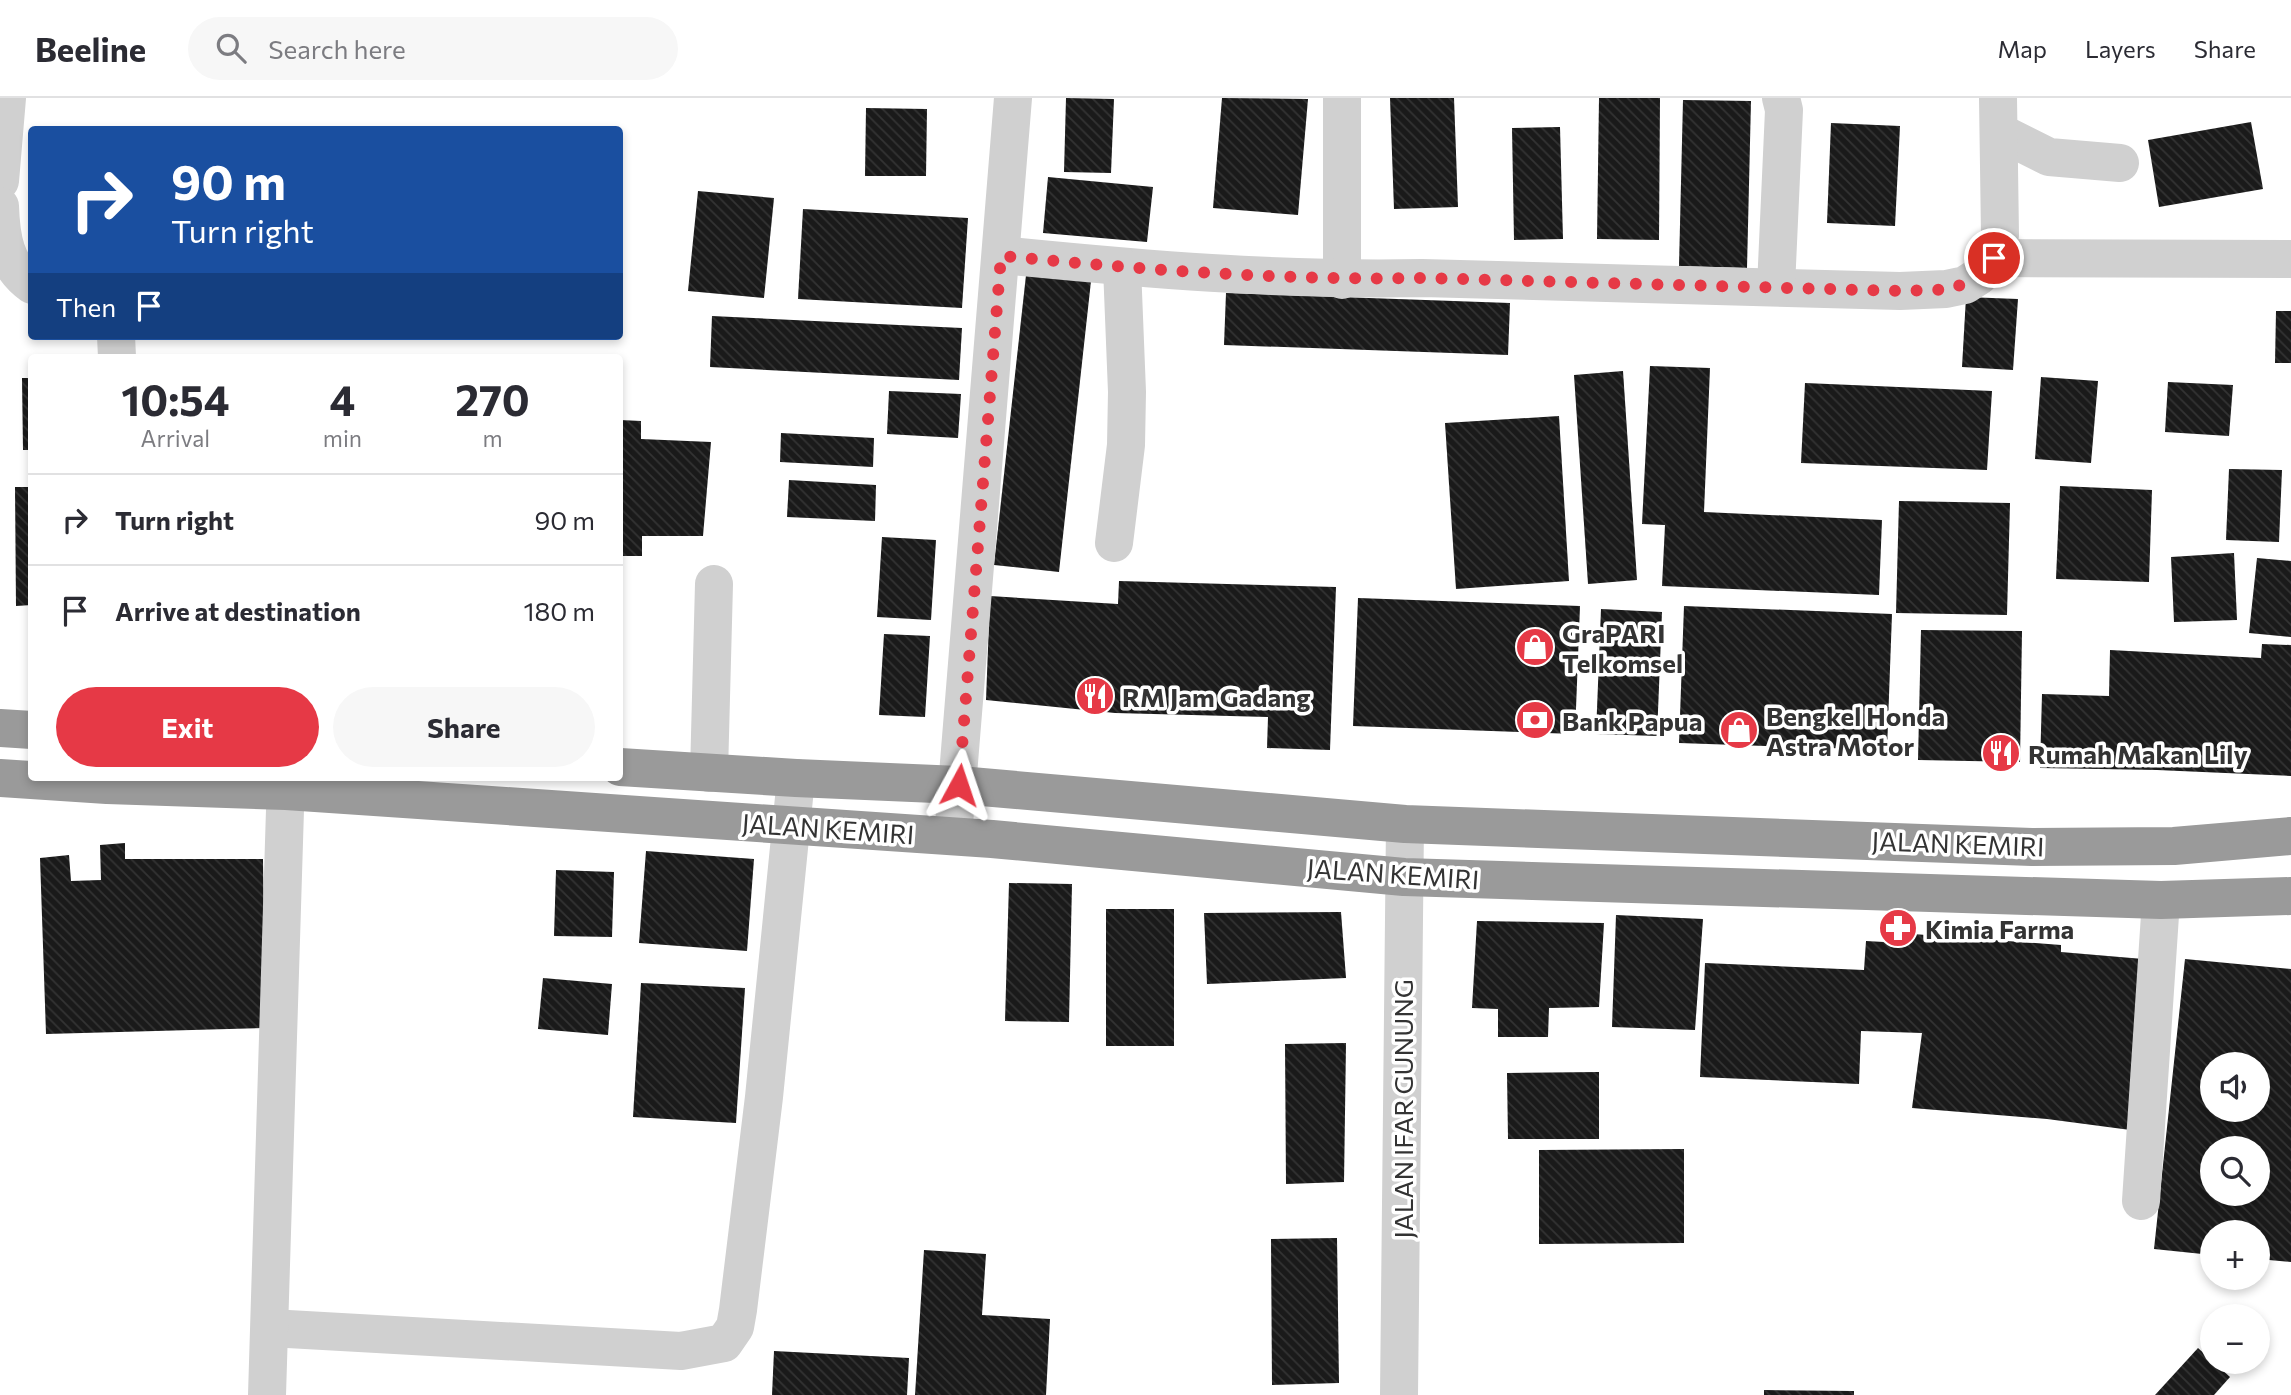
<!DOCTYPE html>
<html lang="en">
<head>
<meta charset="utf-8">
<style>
	body { margin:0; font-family:Commissioner,sans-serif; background:#f7f7f7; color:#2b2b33; height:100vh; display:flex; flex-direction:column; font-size:26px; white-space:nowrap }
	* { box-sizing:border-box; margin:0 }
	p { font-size:23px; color:#7c7c81 }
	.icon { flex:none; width:38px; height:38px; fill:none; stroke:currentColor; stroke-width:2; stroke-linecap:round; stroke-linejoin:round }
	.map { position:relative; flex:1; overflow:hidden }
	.drawer { position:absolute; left:28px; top:256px; width:595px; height:427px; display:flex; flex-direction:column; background:#fff; border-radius:7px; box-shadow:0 4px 10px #0003 }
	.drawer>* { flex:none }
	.banner { position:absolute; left:28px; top:28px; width:595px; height:214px; border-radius:7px; box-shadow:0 4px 10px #0003; background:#1a4fa0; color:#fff; overflow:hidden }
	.tools { position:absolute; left:2200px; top:954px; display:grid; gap:14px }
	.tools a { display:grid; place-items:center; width:70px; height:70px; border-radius:50%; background:#fff; box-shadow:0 4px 10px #0003; font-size:35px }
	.pin { position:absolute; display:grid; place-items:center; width:60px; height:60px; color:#fff; margin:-30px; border:4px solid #fff; border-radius:50%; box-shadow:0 2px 7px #0007 }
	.me { position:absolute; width:77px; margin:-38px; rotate:5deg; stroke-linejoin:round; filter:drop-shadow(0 0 5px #0008) }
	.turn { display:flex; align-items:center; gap:24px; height:147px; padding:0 28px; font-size:32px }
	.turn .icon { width:91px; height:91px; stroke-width:2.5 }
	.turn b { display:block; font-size:49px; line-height:60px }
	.then { display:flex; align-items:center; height:66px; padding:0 28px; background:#0003; gap:14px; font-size:26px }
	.eta { display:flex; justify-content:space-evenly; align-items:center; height:119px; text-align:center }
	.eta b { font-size:42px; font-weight:700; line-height:49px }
	.cta { display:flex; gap:14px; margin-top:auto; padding:14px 28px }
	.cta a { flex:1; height:80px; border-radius:42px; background:#e63946; color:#fff; font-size:28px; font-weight:700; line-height:80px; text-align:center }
	.cta a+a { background:#f7f7f7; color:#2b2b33 }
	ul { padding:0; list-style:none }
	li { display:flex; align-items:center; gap:21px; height:91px; padding:0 28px; border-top:2px solid #e1e1e2 }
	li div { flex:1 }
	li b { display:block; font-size:26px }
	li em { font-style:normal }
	header { display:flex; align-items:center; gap:42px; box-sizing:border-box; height:98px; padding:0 35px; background:#fff; border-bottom:2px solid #e1e1e2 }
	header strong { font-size:33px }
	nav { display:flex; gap:38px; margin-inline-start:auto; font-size:24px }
	.search { width:490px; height:63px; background:#f7f7f7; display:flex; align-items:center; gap:18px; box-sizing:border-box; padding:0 24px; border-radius:38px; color:#7c7c81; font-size:26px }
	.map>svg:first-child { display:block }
	.building { fill:url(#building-back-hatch); fill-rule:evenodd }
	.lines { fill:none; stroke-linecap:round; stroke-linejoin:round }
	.minor { stroke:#d0d0d0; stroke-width:38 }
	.highway { stroke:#9a9a9a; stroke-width:38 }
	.route { stroke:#e63946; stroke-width:12; stroke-dasharray:0 21.6 }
	.labels { text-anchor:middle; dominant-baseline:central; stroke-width:7; stroke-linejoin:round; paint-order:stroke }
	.poi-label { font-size:26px; font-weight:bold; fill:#333; stroke:#fff; text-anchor:start }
	.street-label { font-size:26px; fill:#333; stroke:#fff }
</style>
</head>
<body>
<header>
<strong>Beeline</strong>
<div class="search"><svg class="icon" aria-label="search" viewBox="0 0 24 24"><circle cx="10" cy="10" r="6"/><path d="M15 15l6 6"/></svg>Search here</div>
<nav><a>Map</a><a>Layers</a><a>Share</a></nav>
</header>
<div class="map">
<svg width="2291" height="1297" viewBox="0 0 2291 1297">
	<defs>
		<pattern id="building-back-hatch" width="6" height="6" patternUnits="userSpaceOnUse" patternTransform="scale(1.75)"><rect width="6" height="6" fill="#1a1a1a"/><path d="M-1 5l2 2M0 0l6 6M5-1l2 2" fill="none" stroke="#333"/></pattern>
	</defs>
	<rect width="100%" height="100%" fill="#fff"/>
	<g class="building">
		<path d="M1066,0L1114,1L1111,75L1064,74Z"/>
		<path d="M1222,0L1308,1L1298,117L1213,110Z"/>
		<path d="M1390,0H1454L1458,109L1394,111Z"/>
		<path d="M1599,0H1660L1659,142L1597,141Z"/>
		<path d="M1683,2L1751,3L1747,170L1679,168Z"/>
		<path d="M866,10L927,11L926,78H865Z"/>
		<path d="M2251,24L2263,91L2159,109L2148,42Z"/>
		<path d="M1831,25L1900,28L1895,128L1827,125Z"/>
		<path d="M1560,29L1563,141L1514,142L1512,30Z"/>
		<path d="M1048,79L1153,89L1147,144L1043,135Z"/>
		<path d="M698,93L774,100L764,200L688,193Z"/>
		<path d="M803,111L968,120L962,210L798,201Z"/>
		<path d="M1027,168L1092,174L1059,474L994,467Z"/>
		<path d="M1226,195L1510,205L1508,257L1224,247Z"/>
		<path d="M1966,199L2018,201L2013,272L1962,269Z"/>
		<path d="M2276,213H2291V265H2275Z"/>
		<path d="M712,218L962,230L959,282L710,269Z"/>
		<path d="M1650,268L1710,270L1704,414L1882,422L1879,497L1662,488L1665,427L1642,426Z"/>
		<path d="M1623,273L1637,482L1588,486L1574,277Z"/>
		<path d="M2041,279L2098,283L2091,365L2035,361Z"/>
		<path d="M22,280H32V352H23Z"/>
		<path d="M2168,284L2233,287L2229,338L2165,334Z"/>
		<path d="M1805,285L1992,293L1987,372L1801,365Z"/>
		<path d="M889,293L961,296L958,340L887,336Z"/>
		<path d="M1559,318L1569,483L1456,491L1445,325Z"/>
		<path d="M620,322L641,323V341L711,344L703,438H642V458H620Z"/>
		<path d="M781,335L874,340L873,369L780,364Z"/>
		<path d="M2229,371L2282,372L2279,444L2226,442Z"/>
		<path d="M789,382L876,387L875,423L787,419Z"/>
		<path d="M2060,388L2152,392L2149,484L2056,481Z"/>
		<path d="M15,389H32V507L16,508Z"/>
		<path d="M1899,403L2010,405L2007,517L1896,515Z"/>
		<path d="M882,439L936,442L931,522L877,519Z"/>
		<path d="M2234,455L2237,522L2174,524L2171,459Z"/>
		<path d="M2257,460L2291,463V539L2249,535Z"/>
		<path d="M1119,483L1336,489L1330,652L1267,650L1268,619L1115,615L986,602L990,498L1118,506Z"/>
		<path d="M1358,500L1580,508L1575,636L1353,628Z"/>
		<path d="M1684,508L1892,516L1887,652L1679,645Z"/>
		<path d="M1601,511L1662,514L1657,638L1596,636Z"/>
		<path d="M1921,532L2022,533L2020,664L1918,662Z"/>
		<path d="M884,536L930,538L925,619L879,617Z"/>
		<path d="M2262,546L2291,547V678L2157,672L2040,670L2042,596L2109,598L2110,552L2261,560Z"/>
		<path d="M125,745V761H263L265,930L46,936L40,760L69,757L71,783L101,782L100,747Z"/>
		<path d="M646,753L754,761L747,853L639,845Z"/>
		<path d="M556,772L614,774L612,839L554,838Z"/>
		<path d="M1009,785L1072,786L1069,924L1005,923Z"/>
		<rect x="1106" y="811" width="68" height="137"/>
		<path d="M1341,814L1346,880L1207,886L1204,815Z"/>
		<path d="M1616,817L1703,821L1695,932L1612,929Z"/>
		<path d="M1477,823L1604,825L1599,909L1549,910L1548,939H1498V911L1472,910Z"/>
		<path d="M1885,823L1913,824V836L2061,847V854L2155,862L2138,1033L2047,1021L1912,1010L1922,935L1861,933L1859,986L1700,979L1705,865L1864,872L1866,843L1884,844Z"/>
		<path d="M2185,861L2291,871V1164L2258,1161V1134H2212V1157L2154,1151ZM2212,966H2258V1012H2212ZM2212,1050H2258V1096H2212Z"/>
		<path d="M543,880L612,886L608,937L538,931Z"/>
		<path d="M641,885L745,890L736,1025L633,1019Z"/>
		<path d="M1346,945L1344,1084L1286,1086L1285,946Z"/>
		<path d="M1599,974V1041H1508L1507,975Z"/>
		<path d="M1684,1051V1145L1539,1146V1052Z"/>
		<path d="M1337,1140L1339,1285L1272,1287L1271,1141Z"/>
		<path d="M924,1152L986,1156L982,1217L1050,1221L1046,1297H915Z"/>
		<path d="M2198,1250L2230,1279L2214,1297H2155Z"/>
		<path d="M774,1253L909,1260L907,1297H772Z"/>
		<path d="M1764,1292L1854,1293V1297H1764Z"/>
	</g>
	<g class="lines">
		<g class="minor">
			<path d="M1342,0V182"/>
			<path d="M1999,34L2049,59L2120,65"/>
			<path d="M0,83L7,0"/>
			<path d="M0,108C1,139 5,168 32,187"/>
			<path d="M1001,157C1141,171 1281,183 1422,180L1900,193L1946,191L1965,187L1979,178L1994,160L2000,137L1998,0"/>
			<path d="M1994,160L2291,161"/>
			<path d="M1776,189L1784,12L1781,0"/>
			<path d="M116,238L117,259"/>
			<path d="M1114,445L1126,347L1127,294L1122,169"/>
			<path d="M709,675L714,486"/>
			<path d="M953,738L1013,0"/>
			<path d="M2141,1103L2161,802"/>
			<path d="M270,1230L681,1253L724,1245L735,1229L738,1212L764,999L796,680"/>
			<path d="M267,1297L286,679"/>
			<path d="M1399,1297L1405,726"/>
		</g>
		<g class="highway">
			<path d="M0,630L32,632"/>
			<path d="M620,669L796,680L959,687L1405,726L2032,749L2174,748L2291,738"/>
			<path d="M0,680L107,687L286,693L992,741L1404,779L2161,802L2291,798"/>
		</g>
	</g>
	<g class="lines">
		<path class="route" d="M959,687L1001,158C1141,171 1281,183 1422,180L1900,193C1945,191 1963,197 1994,160"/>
	</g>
	<defs>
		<symbol id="shop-disc" viewBox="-11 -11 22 22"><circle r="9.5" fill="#e63946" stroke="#fff"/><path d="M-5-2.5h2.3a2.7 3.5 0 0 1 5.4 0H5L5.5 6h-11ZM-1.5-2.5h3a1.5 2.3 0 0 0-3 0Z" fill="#fff"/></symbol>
		<symbol id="restaurant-disc" viewBox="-11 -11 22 22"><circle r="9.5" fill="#e63946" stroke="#fff"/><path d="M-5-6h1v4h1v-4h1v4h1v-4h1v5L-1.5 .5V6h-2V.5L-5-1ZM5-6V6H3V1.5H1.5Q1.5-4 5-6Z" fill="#fff"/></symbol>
		<symbol id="bank-disc" viewBox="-11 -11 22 22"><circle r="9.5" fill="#e63946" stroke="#fff"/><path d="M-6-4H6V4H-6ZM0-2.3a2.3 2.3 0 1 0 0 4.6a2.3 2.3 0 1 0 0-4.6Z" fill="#fff"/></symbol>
		<symbol id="pharmacy-disc" viewBox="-11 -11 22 22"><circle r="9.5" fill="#e63946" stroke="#fff"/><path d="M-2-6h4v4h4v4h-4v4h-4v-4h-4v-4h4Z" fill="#fff"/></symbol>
	</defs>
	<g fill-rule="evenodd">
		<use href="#shop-disc" x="1513" y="527" width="44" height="44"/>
		<use href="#restaurant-disc" x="1073" y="576" width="44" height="44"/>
		<use href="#bank-disc" x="1513" y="600" width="44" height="44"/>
		<use href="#shop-disc" x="1717" y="610" width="44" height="44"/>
		<use href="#restaurant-disc" x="1979" y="633" width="44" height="44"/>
		<use href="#pharmacy-disc" x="1876" y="808" width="44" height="44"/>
	</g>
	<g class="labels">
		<g class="poi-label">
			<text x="1562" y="534">GraPARI<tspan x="1562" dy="30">Telkomsel</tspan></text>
			<text x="1122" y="598">RM Jam Gadang</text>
			<text x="1766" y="617">Bengkel Honda<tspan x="1766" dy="30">Astra Motor</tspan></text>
			<text x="1562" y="622">Bank Papua</text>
			<text x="2028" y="655">Rumah Makan Lily</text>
			<text x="1925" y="830">Kimia Farma</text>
		</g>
		<g class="street-label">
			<text transform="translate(828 730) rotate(4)">JALAN KEMIRI</text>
			<text transform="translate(1958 745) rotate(2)">JALAN KEMIRI</text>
			<text transform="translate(1393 775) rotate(4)">JALAN KEMIRI</text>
			<text transform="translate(1402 1011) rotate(-90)">JALAN IFAR GUNUNG</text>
		</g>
	</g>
</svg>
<div class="tools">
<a><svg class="icon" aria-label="sound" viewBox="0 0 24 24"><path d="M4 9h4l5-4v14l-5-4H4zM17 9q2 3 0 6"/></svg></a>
<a><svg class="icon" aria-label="search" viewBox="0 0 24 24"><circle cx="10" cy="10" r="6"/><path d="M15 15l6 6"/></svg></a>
<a>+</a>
<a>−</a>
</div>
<div class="pin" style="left:1994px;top:160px;background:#d93025"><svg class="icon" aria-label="arrive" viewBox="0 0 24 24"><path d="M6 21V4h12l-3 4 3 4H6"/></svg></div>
<svg class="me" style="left:959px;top:687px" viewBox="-20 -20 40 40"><path d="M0-17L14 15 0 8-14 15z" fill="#e63946" stroke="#fff" stroke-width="4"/></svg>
<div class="banner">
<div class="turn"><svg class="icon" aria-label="right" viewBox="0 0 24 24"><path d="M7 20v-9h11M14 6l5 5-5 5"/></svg><div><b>90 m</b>Turn right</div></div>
<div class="then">Then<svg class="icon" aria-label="arrive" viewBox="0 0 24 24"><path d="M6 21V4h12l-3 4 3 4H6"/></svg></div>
</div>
<section class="drawer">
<div class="eta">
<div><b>10:54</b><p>Arrival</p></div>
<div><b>4</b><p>min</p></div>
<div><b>270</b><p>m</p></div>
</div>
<ul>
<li><svg class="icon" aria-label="right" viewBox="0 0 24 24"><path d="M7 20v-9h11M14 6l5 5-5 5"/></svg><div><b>Turn right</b></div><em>90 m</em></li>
<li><svg class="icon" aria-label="arrive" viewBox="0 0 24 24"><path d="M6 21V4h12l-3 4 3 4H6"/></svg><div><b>Arrive at destination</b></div><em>180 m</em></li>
</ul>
<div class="cta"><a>Exit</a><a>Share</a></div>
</section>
</div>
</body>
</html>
